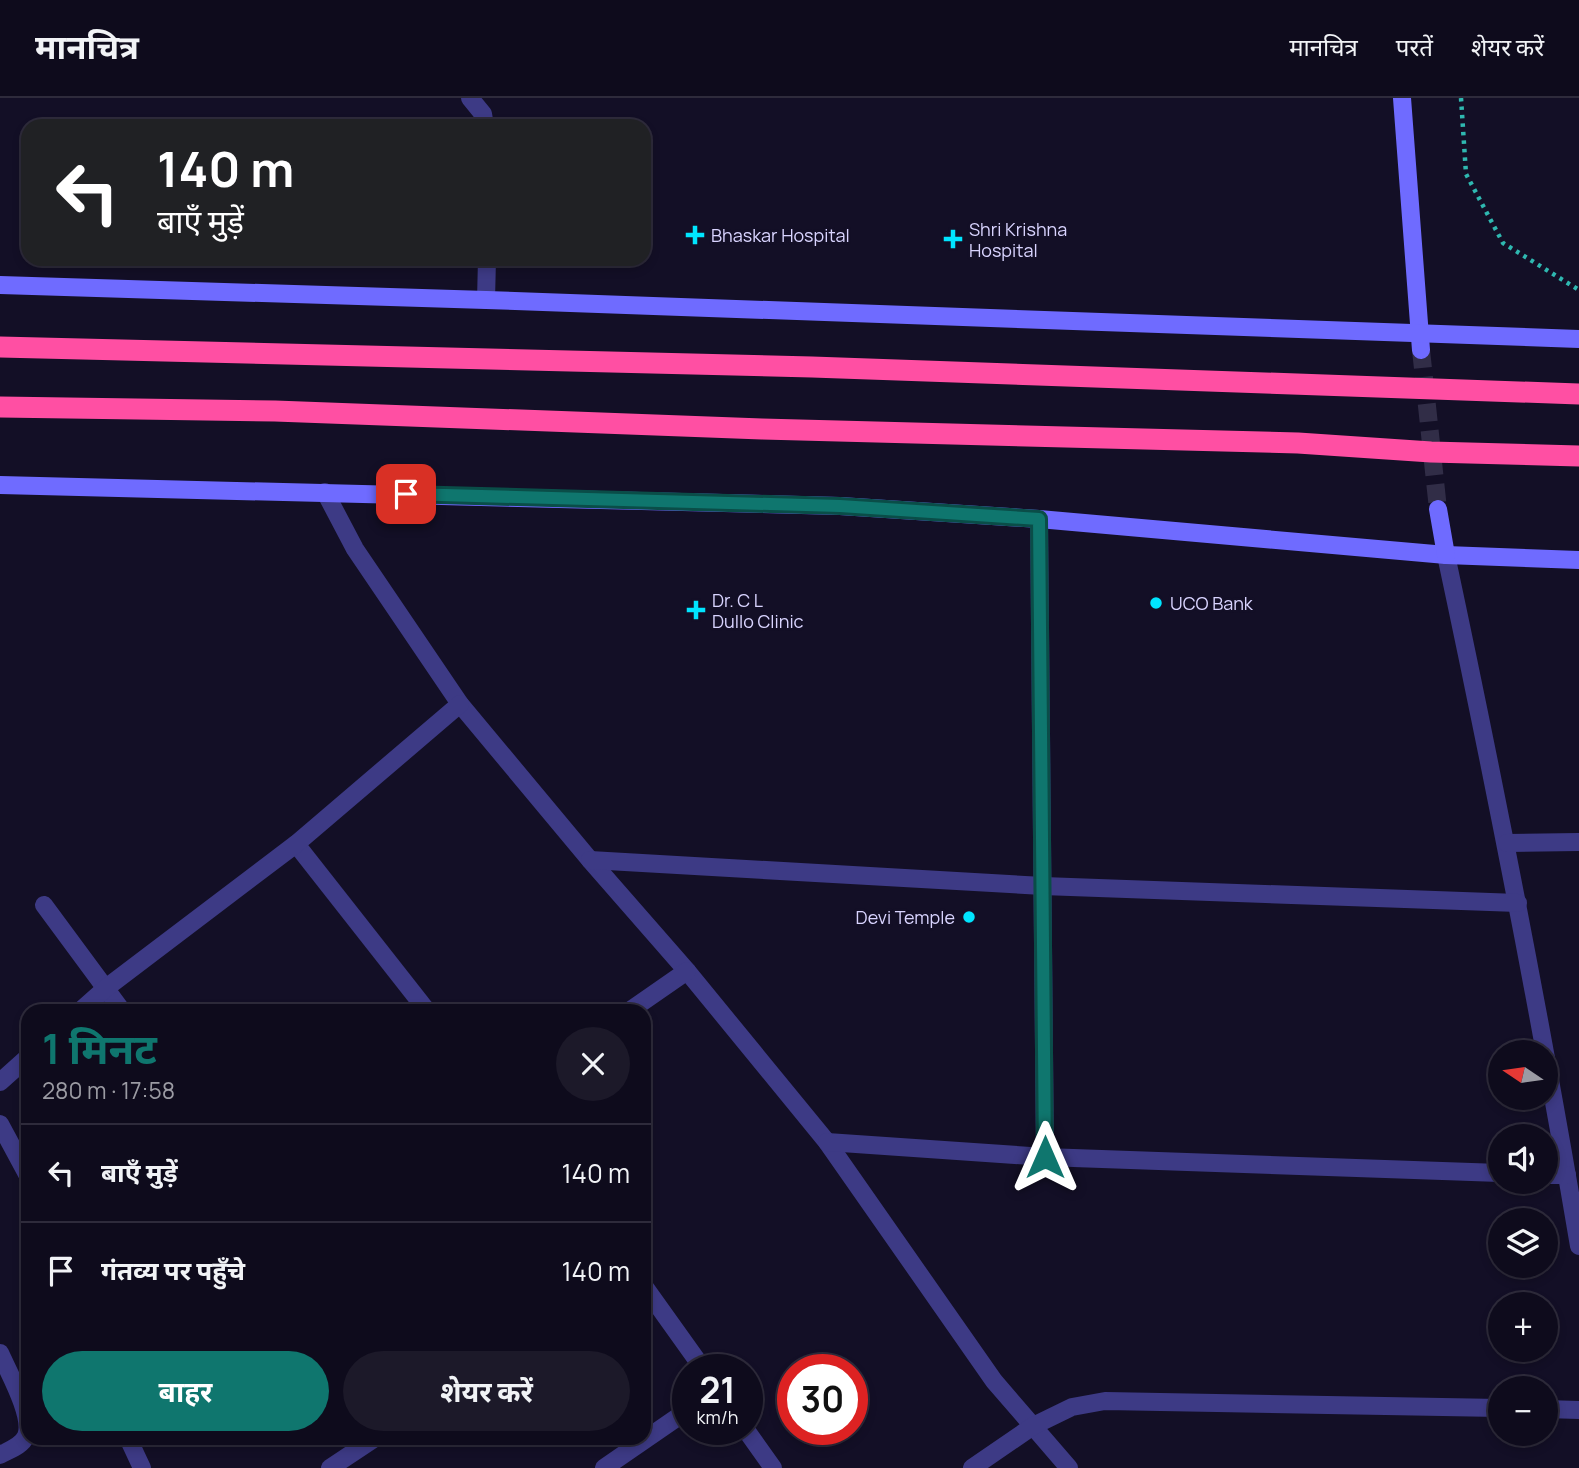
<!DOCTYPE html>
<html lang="hi">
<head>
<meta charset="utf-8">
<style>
	body { margin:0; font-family:Manrope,"Noto Sans Devanagari",sans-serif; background:#1c1929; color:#f1f3f6; height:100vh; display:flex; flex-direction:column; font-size:26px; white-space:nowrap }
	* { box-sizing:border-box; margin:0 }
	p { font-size:23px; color:#9b9ba3 }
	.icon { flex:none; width:38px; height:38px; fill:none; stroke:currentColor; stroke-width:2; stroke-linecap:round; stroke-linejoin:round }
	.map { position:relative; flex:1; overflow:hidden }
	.side { position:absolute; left:21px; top:906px; width:630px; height:441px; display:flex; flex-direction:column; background:#0e0b1c; border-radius:21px; box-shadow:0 4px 10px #0003,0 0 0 2px #2e2b3b }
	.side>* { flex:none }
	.top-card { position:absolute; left:21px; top:21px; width:630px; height:147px; border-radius:21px; box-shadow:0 4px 10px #0003,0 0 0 2px #2e2b3b; background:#202124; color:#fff; overflow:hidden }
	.needle { width:46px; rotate:283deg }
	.controls { position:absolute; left:1488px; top:942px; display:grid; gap:14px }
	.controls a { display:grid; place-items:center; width:70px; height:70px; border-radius:50%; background:#0e0b1c; box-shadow:0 4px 10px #0003,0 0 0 2px #2e2b3b; font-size:35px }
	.speed { position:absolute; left:672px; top:1256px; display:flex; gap:14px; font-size:35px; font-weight:700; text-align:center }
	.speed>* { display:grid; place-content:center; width:91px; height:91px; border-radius:50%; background:#0e0b1c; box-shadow:0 4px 10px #0003,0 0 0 2px #2e2b3b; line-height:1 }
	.speed small { font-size:18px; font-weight:400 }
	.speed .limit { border:10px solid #d22; background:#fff; color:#111 }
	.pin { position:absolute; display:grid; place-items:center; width:60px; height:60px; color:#fff; margin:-30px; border-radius:14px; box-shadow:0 4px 10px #0006 }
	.me { position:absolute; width:77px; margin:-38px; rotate:0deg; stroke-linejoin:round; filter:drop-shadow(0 0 5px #0008) }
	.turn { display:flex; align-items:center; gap:24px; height:147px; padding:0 21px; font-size:32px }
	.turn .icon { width:91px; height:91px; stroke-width:2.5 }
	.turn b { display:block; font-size:49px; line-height:60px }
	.round { display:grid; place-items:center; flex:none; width:74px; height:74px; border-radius:37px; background:#1c1929 }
	.overview { display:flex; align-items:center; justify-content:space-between; height:119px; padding:0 21px }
	h1 { font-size:42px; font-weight:700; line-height:52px; color:#0f766e }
	.primary-button { display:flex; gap:14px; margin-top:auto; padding:14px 21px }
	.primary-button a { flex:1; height:80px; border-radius:42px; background:#0f766e; color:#fff; font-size:28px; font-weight:700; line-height:80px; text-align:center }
	.primary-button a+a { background:#1c1929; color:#f1f3f6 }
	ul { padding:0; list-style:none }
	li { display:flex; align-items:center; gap:21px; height:98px; padding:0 21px; border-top:2px solid #2e2b3b }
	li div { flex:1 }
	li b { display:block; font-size:26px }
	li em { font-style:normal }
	header { display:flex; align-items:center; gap:42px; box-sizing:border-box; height:98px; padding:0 35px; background:#0e0b1c; border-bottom:2px solid #2e2b3b }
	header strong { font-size:33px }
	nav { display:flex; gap:38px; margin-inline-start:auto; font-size:24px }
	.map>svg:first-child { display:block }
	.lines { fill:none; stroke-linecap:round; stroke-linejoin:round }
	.secondary-tunnel { stroke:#312d47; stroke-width:18; stroke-dasharray:18 9; stroke-linecap:butt }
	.path { stroke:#2fb8b0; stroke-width:4.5; stroke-dasharray:3.5 5; stroke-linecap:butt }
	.street { stroke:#3d3a85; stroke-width:18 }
	.secondary { stroke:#6f6bff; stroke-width:18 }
	.highway { stroke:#ff4fa3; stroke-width:21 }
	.route-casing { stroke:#0a4d48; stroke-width:18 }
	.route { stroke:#0f766e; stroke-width:12 }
	.poi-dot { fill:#00e5ff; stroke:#130f26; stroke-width:2.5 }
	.labels { text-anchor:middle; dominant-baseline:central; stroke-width:5; stroke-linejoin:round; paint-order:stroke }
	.poi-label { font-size:18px; fill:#d9d4ff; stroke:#130f26; text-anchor:start }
</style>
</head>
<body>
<header>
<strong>मानचित्र</strong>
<nav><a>मानचित्र</a><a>परतें</a><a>शेयर करें</a></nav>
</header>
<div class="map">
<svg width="1579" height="1370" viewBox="0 0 1579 1370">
	<rect width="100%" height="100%" fill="#130f26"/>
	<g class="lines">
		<path class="secondary-tunnel" d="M1421,252L1438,411"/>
		<path class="path" d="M1461,0L1466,76L1503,145L1579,192"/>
		<g class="street">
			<path d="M470,0L483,16L485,28"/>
			<path d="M486,202L487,161"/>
			<path d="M325,394L355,451L460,606L590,762L687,873L827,1044L994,1283L1069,1370"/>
			<path d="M1039,421L1045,1059"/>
			<path d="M1446,457C1495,687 1540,916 1579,1148"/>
			<path d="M1507,745L1579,744"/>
			<path d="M296,746L428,914"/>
			<path d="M590,762L1043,788L1518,805"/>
			<path d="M44,807L123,914"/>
			<path d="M79,914L106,890L296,746L460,606"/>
			<path d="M628,914L687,873"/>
			<path d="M0,984L28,959"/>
			<path d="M0,1026L28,1078"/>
			<path d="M827,1044L1045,1059L1500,1075"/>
			<path d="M1545,1077H1567"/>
			<path d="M644,1188L704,1272"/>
			<path d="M0,1255C8,1273 34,1319 26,1338C22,1348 9,1352 0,1357"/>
			<path d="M1545,1311L1579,1312"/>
			<path d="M746,1332L773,1370"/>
			<path d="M128,1340L142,1370"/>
			<path d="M330,1370L375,1340"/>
			<path d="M604,1370L688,1312"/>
			<path d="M972,1370L1033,1328L1072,1309L1105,1303L1500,1310"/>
		</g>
		<g class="secondary">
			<path d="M1402,0L1421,252"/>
			<path d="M0,187L486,202L1579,241"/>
			<path d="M0,387L840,408L1039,421L1446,457L1579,462"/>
			<path d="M1438,411L1446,457"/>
		</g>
		<g class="highway">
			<path d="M0,249L812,269L1579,296"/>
			<path d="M0,309L275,313L762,331L1298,345L1431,354L1579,358"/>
		</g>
	</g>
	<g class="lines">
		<defs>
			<path id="route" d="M406,396L840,408L1039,421L1045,1059"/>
		</defs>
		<use href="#route" class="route-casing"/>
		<use href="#route" class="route"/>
	</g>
	<g class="poi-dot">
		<path d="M691.5 126.5h7v7h7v7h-7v7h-7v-7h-7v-7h7z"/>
		<path d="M949.5 130.5h7v7h7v7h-7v7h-7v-7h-7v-7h7z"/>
		<circle cx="1156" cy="505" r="7"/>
		<path d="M692.5 501.5h7v7h7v7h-7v7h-7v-7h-7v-7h7z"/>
		<circle cx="969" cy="819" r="7"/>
	</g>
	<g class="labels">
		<g class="poi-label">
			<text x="969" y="131">Shri Krishna<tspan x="969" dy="21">Hospital</tspan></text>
			<text x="711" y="137">Bhaskar Hospital</text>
			<text x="712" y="502">Dr. C L<tspan x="712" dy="21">Dullo Clinic</tspan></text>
			<text x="1170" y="505">UCO Bank</text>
			<text x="955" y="819" text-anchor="end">Devi Temple</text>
		</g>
	</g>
</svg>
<div class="controls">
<a><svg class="needle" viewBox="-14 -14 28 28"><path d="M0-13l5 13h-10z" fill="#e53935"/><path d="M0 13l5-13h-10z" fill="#9b9ba3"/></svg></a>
<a><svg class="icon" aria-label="sound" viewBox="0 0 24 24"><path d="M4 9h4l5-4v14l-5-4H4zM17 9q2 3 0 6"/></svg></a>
<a><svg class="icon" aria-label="layers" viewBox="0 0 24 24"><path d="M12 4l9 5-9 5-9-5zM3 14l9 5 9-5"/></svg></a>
<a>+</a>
<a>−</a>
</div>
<div class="speed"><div>21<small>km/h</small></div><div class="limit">30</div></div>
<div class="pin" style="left:406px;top:396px;background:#d93025"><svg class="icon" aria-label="arrive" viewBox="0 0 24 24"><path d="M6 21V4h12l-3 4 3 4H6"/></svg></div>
<svg class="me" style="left:1045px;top:1059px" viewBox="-20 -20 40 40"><path d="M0-17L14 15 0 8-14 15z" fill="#0f766e" stroke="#fff" stroke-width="4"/></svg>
<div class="top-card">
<div class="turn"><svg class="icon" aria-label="left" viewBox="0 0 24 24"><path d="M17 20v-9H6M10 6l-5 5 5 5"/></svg><div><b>140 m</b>बाएँ मुड़ें</div></div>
</div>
<section class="side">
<div class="overview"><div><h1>1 मिनट</h1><p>280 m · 17:58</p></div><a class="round"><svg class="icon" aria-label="close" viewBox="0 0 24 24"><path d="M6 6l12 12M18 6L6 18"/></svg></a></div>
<ul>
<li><svg class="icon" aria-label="left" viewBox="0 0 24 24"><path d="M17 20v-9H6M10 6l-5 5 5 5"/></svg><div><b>बाएँ मुड़ें</b></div><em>140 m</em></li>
<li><svg class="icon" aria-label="arrive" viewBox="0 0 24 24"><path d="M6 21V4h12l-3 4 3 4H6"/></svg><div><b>गंतव्य पर पहुँचे</b></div><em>140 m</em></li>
</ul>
<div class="primary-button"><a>बाहर</a><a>शेयर करें</a></div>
</section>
</div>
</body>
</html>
